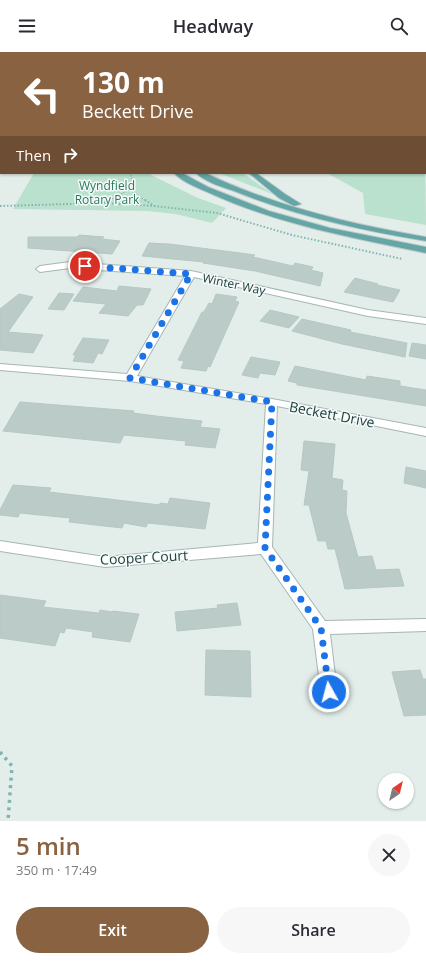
<!DOCTYPE html>
<html lang="en">
<head>
<meta charset="utf-8">
<style>
	body { margin:0; font-family:"Open Sans",sans-serif; background:#f7f7f7; color:#2b2b33; height:100vh; display:flex; flex-direction:column; font-size:15px; white-space:nowrap }
	* { box-sizing:border-box; margin:0 }
	p { font-size:13px; color:#7c7c81 }
	.icon { flex:none; width:22px; height:22px; fill:none; stroke:currentColor; stroke-width:2; stroke-linecap:round; stroke-linejoin:round }
	.map { position:relative; height:769px; overflow:hidden }
	.panel { display:flex; flex-direction:column; background:#fff; flex:1 }
	.panel>* { flex:none }
	.top-card { position:absolute; left:0px; top:0px; width:426px; height:122px; box-shadow:0 1px 3px #0004; background:#896241; color:#fff; overflow:hidden }
	.needle { width:26px; rotate:35deg }
	.tools { position:absolute; left:378px; top:721px; display:grid; gap:8px }
	.tools a { display:grid; place-items:center; width:36px; height:36px; border-radius:50%; background:#fff; box-shadow:0 1px 3px #0004; font-size:20px }
	.pin { position:absolute; display:grid; place-items:center; width:34px; height:34px; color:#fff; margin:-17px; border:2px solid #fff; border-radius:50%; box-shadow:0 1px 4px #0007 }
	.me { position:absolute; width:44px; margin:-22px; rotate:353deg; stroke-linejoin:round; filter:drop-shadow(0 0 3px #0008) }
	.turn { display:flex; align-items:center; gap:14px; height:84px; padding:0 16px; font-size:18px }
	.turn .icon { width:52px; height:52px; stroke-width:2.5 }
	.turn b { display:block; font-size:28px; line-height:34px }
	.then { display:flex; align-items:center; height:38px; padding:0 16px; background:#0003; gap:8px; font-size:15px }
	.round { display:grid; place-items:center; flex:none; width:42px; height:42px; border-radius:21px; background:#f7f7f7 }
	.head { display:flex; align-items:center; justify-content:space-between; height:68px; padding:0 16px }
	h1 { font-size:24px; font-weight:600; line-height:30px; color:#896241 }
	.action { display:flex; gap:8px; margin-top:auto; padding:8px 16px }
	.action a { flex:1; height:46px; border-radius:24px; background:#896241; color:#fff; font-size:16px; font-weight:600; line-height:46px; text-align:center }
	.action a+a { background:#f7f7f7; color:#2b2b33 }
	header { display:flex; justify-content:space-between; align-items:center; height:52px; padding:0 16px; background:#fff; font-size:18px; font-weight:600 }
	.map>svg:first-child { display:block }
	.green { fill:#bae0ce }
	.building { fill:#bbccc8; stroke:#b5c8c5 }
	.lines { fill:none; stroke-linecap:round; stroke-linejoin:round }
	.minor-casing { stroke:#a5b6b4; stroke-width:2 }
	.major-casing { stroke:#c1caca; stroke-width:2 }
	.path-far2 { stroke:#81b4b0; stroke-width:1.5; stroke-dasharray:1 1.5; stroke-linecap:butt }
	.path-far1 { stroke:#81b4b0; stroke-width:2; stroke-dasharray:1.5 2; stroke-linecap:butt }
	.path { stroke:#81b4b0; stroke-width:3.5; stroke-dasharray:3 4.5; stroke-linecap:butt }
	.minor { fill:#fff; fill-rule:evenodd }
	.major { fill:#64a6a5; fill-rule:evenodd }
	.route { stroke:#1a73e8; stroke-width:7; stroke-dasharray:0 12.6 }
	.labels { text-anchor:middle; dominant-baseline:central; stroke-width:3; stroke-linejoin:round; paint-order:stroke }
	.far-park-label { font-size:12px; fill:#287a5c; stroke:#f4faf8 }
	.far-street-label { font-size:12px; fill:#214040; stroke:#f4faf8 }
	.street-label { font-size:14px; fill:#214040; stroke:#f4faf8 }
</style>
</head>
<body>
<header><svg class="icon" aria-label="menu" viewBox="0 0 24 24"><path d="M4 6h16M4 12h16M4 18h16"/></svg>Headway<svg class="icon" aria-label="search" viewBox="0 0 24 24"><circle cx="10" cy="10" r="6"/><path d="M15 15l6 6"/></svg></header>
<div class="map">
<svg width="426" height="769" viewBox="0 0 426 769">
	<rect width="100%" height="100%" fill="#e3eeeb"/>
	<g class="green">
		<path d="M425,88L426,173L365,162L363,141L327,121H425Z"/>
		<path d="M34,121H147L198,146L226,156L212,171L176,162L147,159L13,157Z"/>
		<path d="M219,121H243L272,142Z"/>
	</g>
	<g class="building">
		<path d="M79,183L104,185L102,187L120,189L112,202L28,196V185H77Z"/>
		<path d="M149,191L169,192L248,202L255,203L253,205L293,214L295,211L313,215L311,218L323,221L320,234L255,219L203,211L204,210L142,204Z"/>
		<path d="M355,226L378,232L377,233L400,238L393,250L344,240Z"/>
		<path d="M119,234L151,237L143,253H137L128,264L99,261L106,252L73,249L83,235L117,239Z"/>
		<path d="M59,241L74,242L64,258L48,257Z"/>
		<path d="M19,242L33,245L8,280L43,283L33,301L0,298V257Z"/>
		<path d="M216,242L237,245L235,249L239,250L210,315L208,314L206,319L181,316L184,309L178,308L202,260H204L209,251L212,252Z"/>
		<path d="M270,258L299,265L289,276L260,269Z"/>
		<path d="M302,267L351,278L350,280L407,291L405,305L342,292L292,279Z"/>
		<path d="M83,286L109,288L102,302L98,301L93,311L73,309L76,303H73Z"/>
		<path d="M412,291L426,293V307L409,304Z"/>
		<path d="M251,305L280,310L275,323L260,321L258,326L242,323Z"/>
		<path d="M295,314L366,328L367,324L400,329V334L426,338V354L297,333V331L288,329Z"/>
		<path d="M20,350L134,359L133,361L156,364L202,369L200,375L220,377L215,396L185,393L186,389L124,383L120,391L3,379Z"/>
		<path d="M304,389L335,392L332,426L343,428L342,438L347,439L346,461L358,505L372,504L376,518L399,517L404,534L345,537L335,497H328L326,489H318L309,453H304L309,419L301,418Z"/>
		<path d="M406,415L426,419V436L404,431Z"/>
		<path d="M13,433L51,436L49,440L160,453V451L168,452L170,446L210,451L205,477L148,471L146,475L124,471L122,476L69,470L70,466L20,461L18,465L0,463V458Z"/>
		<path d="M0,543L46,549L43,555L99,561L100,558L112,560L113,559L139,562L130,590L92,585L93,580L66,576L64,581L60,580L55,594L0,586Z"/>
		<path d="M237,551L241,573L177,579L175,560L218,556L217,553Z"/>
		<path d="M206,598L250,599L251,645L205,643Z"/>
		<path d="M420,618L423,627H426V663L404,664L392,620Z"/>
	</g>
	<g class="lines">
		<defs>
			<g id="minor">
				<rect x="55" y="0" width="4" height="1"/>
				<rect x="356" y="0" width="12" height="1"/>
				<path d="M373,0H379L373,1Z"/>
				<rect x="0" y="5" width="1" height="2"/>
				<rect x="0" y="16" width="1" height="2"/>
				<rect x="425" y="26" width="1" height="4"/>
				<rect x="0" y="91" width="1" height="4"/>
				<path d="M70,210L191,219L368,258L426,266V272L368,264L194,225L137,324L272,347L426,376V384L277,354L272,495L325,569L426,567V579L330,582L337,640L335,645L329,647L323,645L321,640L313,577L261,502L105,515L0,499V489L105,505L258,491L266,352L130,329L0,318V312L127,322L185,224L70,216L40,220L36,217L40,214Z"/>
			</g>
			<g id="major">
				<rect x="132" y="0" width="4" height="1"/>
				<path d="M144,0H149L144,1Z"/>
				<path d="M174,121H182L208,135L269,159L330,176L426,195V201C354,186 281,173 214,143C201,137 183,131 174,121Z"/>
				<path d="M196,121H205C275,154 349,172 426,185V189C360,178 296,164 234,139C222,135 205,130 196,121Z"/>
				<path d="M249,121H256L285,142L301,152L294,154L279,146Z"/>
			</g>
		</defs>
		<use href="#minor" class="minor-casing"/>
		<use href="#major" class="major-casing"/>
		<g class="path-far2">
			<path d="M130,121L132,127L130,137"/>
			<path d="M130,137L146,149"/>
			<path d="M108,149L130,137"/>
		</g>
		<g class="path-far1">
			<path d="M145,148L154,154"/>
			<path d="M104,151L110,148"/>
			<path d="M0,154L103,151L154,154L217,161L292,183L402,207"/>
		</g>
		<path class="path" d="M0,700L12,714L8,769"/>
		<use href="#minor" class="minor"/>
		<use href="#major" class="major"/>
	</g>
	<g class="lines">
		<path class="route" d="M85,214L191,222L130,326L272,350L265,496L321,576L329,640"/>
	</g>
	<g class="labels">
		<g class="far-park-label">
			<text x="107" y="133">Wyndfield<tspan x="107" dy="14">Rotary Park</tspan></text>
		</g>
		<g class="far-street-label">
			<text transform="translate(234 232) rotate(12)">Winter Way</text>
		</g>
		<g class="street-label">
			<text transform="translate(332 362) rotate(11)">Beckett Drive</text>
			<text transform="translate(144 505) rotate(-3)">Cooper Court</text>
		</g>
	</g>
</svg>
<div class="tools">
<a><svg class="needle" viewBox="-14 -14 28 28"><path d="M0-13l5 13h-10z" fill="#e53935"/><path d="M0 13l5-13h-10z" fill="#7c7c81"/></svg></a>
</div>
<div class="pin" style="left:85px;top:214px;background:#d93025"><svg class="icon" aria-label="arrive" viewBox="0 0 24 24"><path d="M6 21V4h12l-3 4 3 4H6"/></svg></div>
<svg class="me" style="left:329px;top:640px" viewBox="-20 -20 40 40"><circle r="17" fill="#1a73e8" stroke="#fff" stroke-width="3"/><path d="M0-11L8 9 0 5-8 9z" fill="#fff"/></svg>
<div class="top-card">
<div class="turn"><svg class="icon" aria-label="left" viewBox="0 0 24 24"><path d="M17 20v-9H6M10 6l-5 5 5 5"/></svg><div><b>130 m</b>Beckett Drive</div></div>
<div class="then">Then<svg class="icon" aria-label="right" viewBox="0 0 24 24"><path d="M7 20v-9h11M14 6l5 5-5 5"/></svg></div>
</div>
</div>
<section class="panel">
<div class="head"><div><h1>5 min</h1><p>350 m · 17:49</p></div><a class="round"><svg class="icon" aria-label="close" viewBox="0 0 24 24"><path d="M6 6l12 12M18 6L6 18"/></svg></a></div>
<div class="action"><a>Exit</a><a>Share</a></div>
</section>
</body>
</html>
